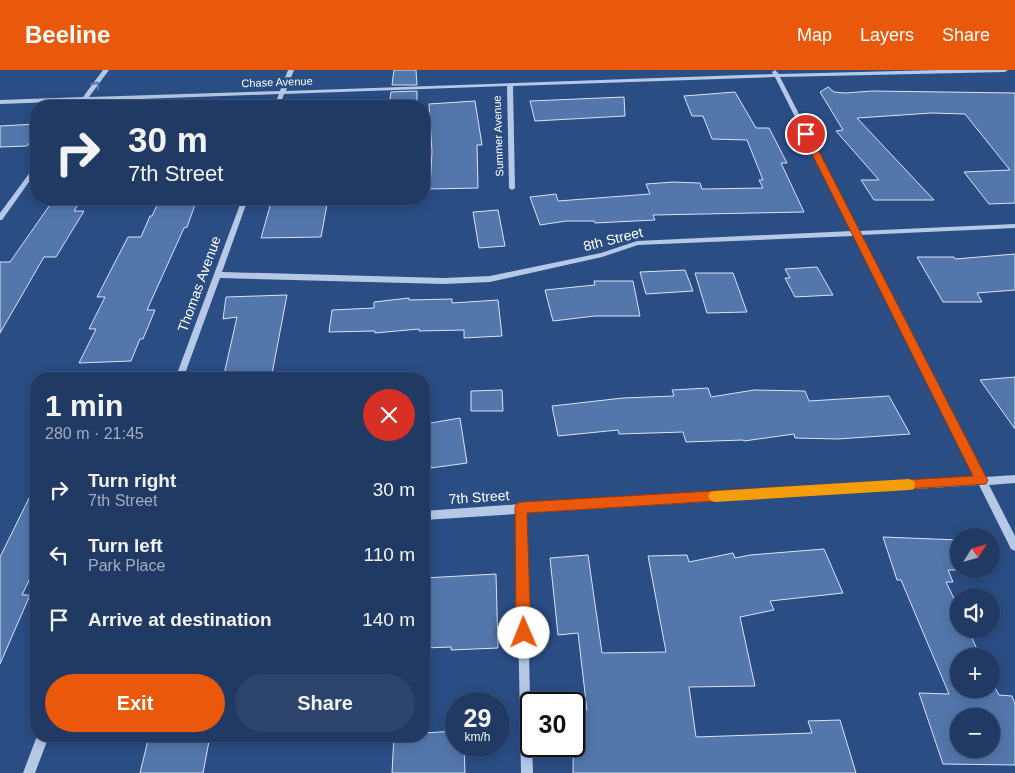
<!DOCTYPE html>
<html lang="en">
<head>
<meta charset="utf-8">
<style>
	body { margin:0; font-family:Helvetica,sans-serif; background:#2d456c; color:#f1f3f6; height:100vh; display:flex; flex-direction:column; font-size:19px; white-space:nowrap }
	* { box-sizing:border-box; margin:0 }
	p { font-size:16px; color:#a2adbe }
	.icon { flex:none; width:28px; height:28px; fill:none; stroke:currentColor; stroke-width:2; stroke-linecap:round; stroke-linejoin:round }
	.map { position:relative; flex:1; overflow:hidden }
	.side { position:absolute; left:30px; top:302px; width:400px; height:370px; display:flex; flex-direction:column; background:#203a63; border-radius:20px; box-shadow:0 2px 12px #0003,0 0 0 1px #3d5478 }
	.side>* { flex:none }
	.top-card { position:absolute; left:30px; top:30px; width:400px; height:105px; border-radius:20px; box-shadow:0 2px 12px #0003,0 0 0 1px #3d5478; background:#203a63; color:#f1f3f6; overflow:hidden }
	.needle { width:32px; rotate:53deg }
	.controls { position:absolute; left:950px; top:458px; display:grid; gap:10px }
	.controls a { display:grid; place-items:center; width:50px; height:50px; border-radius:50%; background:#203a63; box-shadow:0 2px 12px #0003,0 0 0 1px #3d5478; font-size:25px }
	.speed { position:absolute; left:445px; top:622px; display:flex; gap:10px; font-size:25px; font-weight:700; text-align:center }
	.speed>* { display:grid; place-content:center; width:65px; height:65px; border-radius:50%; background:#203a63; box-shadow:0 2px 12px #0003,0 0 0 1px #3d5478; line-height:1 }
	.speed small { font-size:12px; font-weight:400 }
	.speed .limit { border:2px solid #111; border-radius:8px; background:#fff; color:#111 }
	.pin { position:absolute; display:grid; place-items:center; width:42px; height:42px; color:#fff; margin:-21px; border:2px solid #fff; border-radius:50%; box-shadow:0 1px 5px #0007 }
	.me { position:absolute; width:55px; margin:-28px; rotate:359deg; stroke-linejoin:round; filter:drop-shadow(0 0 4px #0008) }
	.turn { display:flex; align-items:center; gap:18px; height:105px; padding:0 15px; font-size:22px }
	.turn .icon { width:65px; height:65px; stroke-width:2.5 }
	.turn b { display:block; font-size:35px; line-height:42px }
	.round { display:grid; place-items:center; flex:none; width:52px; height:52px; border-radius:26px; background:#2d456c }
	.head { display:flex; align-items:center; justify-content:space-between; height:85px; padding:0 15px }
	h1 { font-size:30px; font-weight:700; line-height:38px }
	.action { display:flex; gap:10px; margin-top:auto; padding:10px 15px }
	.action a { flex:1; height:58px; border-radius:30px; background:#ea580c; color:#fff; font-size:20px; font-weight:700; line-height:58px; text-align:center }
	.action a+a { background:#2d456c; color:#f1f3f6 }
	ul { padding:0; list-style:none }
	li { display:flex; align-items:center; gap:15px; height:65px; padding:0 15px }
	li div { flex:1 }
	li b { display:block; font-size:19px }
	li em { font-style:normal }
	header { display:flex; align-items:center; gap:30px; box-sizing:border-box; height:70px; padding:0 25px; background:#ea580c; color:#fff }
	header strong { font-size:24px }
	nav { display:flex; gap:28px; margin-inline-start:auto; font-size:18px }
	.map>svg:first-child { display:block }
	.building { fill:#5376ab; stroke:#d8e4f6; fill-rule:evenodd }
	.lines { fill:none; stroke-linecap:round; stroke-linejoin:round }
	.minor { fill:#b5c9e7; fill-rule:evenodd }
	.oneway { stroke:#5b78a7 }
	.route { fill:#ea580c; stroke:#983908 }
	.slow { fill:#f59e0b }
	.labels { text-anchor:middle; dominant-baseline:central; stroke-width:5; stroke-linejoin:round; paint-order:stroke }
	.far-street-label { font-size:11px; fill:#fff; stroke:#2a4d84 }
	.street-label { font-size:14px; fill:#fff; stroke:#2a4d84 }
</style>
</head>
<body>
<header>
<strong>Beeline</strong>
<nav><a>Map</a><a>Layers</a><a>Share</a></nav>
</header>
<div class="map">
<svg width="1015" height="703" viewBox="0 0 1015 703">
	<rect width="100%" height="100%" fill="#2a4d84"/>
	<g class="building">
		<path d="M394,0H416L417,15H392Z"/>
		<path d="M828,17L834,22L845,23L872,21L1015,23V133L989,134L964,102L1010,100L965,44L932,43L857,48L934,130H874L861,110H879L836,61L843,60L820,22Z"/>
		<path d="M417,21V36H389L391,22Z"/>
		<path d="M735,22L756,58H769L787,93H781L804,142L653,145L655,150L595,153L594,151H566L540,155L530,127L556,124L558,131L650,124L646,114L673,112L700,113L702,119L763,118L759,110H763L747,70L712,69L703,46H692L684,26Z"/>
		<path d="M624,27L625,46L535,51L530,31Z"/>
		<path d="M475,31L482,75H477L478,118L430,119L432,82L429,34Z"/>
		<path d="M36,54V64L27,76L0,77V56Z"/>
		<path d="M54,129H82L74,141H84L56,187H44L0,263V192H10Z"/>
		<path d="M160,129H197L187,157L184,158L147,240H155L143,269H140L131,291L79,293L96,259H89L105,227H97L128,167H141L150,146H152Z"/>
		<path d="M272,129H328L321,167L261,168Z"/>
		<path d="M498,140L505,176L479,178L473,142Z"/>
		<path d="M1015,184V220L977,223L982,232H943L917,187H954L955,189Z"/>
		<path d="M817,197L833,225L795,227L785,208H790L785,199Z"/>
		<path d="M685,200L693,221L646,224L640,202Z"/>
		<path d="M695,203H733L747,242L707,243Z"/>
		<path d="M594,211H633L640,246H595L553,251L545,220L595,215Z"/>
		<path d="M287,225L271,309H223L237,247L223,249L226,227Z"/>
		<path d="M409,228V230L452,229V233L498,230L502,266L464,268V260L419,261V259L375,263V261L329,262L332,240L374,238V232Z"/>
		<path d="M1015,307V359L980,310Z"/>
		<path d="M708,318L711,327L754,320L805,321L809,331L889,326L910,364L838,369L795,368L794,364L744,371L743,370L686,372L683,362L619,364L618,360L558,366L552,336L623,328L674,326L672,320Z"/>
		<path d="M502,320L503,341H471V321Z"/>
		<path d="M460,348L467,393L431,398L425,354Z"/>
		<path d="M36,414V496L22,525H30L0,594V487Z"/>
		<path d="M883,467L959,470V500H948L953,512H946L959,539V559H968L980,586H959V619H991V610L999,625L1012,626L1015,634V695L943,694L919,623L949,624L901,510H897ZM959,646H991V679H959Z"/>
		<path d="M824,479L843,523L770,531L774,540L740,547L755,616L689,617L696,667L812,663L808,651L840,650L856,703H573L574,639L587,640L578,563L558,565L550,488L588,485L602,583L666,582L648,486L687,485L689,492L733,483L735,488L750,485Z"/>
		<path d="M496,504L498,578L451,580V577L424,578V508Z"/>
		<path d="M456,661V676H464L465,703H392L394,666H424V663Z"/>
		<path d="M149,666H210L203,703H140Z"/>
	</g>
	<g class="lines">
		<g class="minor">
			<path d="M103,0H109L89,27L280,21L288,0H294L286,21L773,4L772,2L775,0L779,4L939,0H1008L1005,2L780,7L859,161L1015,154V158L861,165L985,407L1015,405V413L989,415L1015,466V481L1011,479L979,415L526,443L531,676H532L533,703H521L516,444L424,450V441L521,434L975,407L854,166L638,175L602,187L490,212L444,214L220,208L183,309H175L242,129H248L222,202L444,208L490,206L601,183L637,171L852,161L775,7L513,16L515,118L512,120L509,118L507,16L284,24L280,36H274L279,24L87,31L83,36H77L81,31L0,34V30L83,27Z"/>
			<path d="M36,96V102L2,150H0V143L34,97Z"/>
			<path d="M37,666H49L35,703H23Z"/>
		</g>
	</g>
	<defs><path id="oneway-chevron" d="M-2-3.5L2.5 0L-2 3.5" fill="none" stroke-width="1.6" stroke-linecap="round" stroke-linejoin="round" transform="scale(1.25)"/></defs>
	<use class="oneway" href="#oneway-chevron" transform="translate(96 15) rotate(-54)"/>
	<path class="route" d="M804,62L810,64L986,407L988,410L986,414L527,443L531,563L528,568L524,570L519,568L516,563L515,438L517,433L521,432L973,406L802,64Z"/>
	<path class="slow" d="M909,409L914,411L915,415L914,419L909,420L715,432L710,430L708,426L710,422L715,421Z"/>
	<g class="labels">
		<g class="far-street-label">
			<text transform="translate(277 12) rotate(-2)">Chase Avenue</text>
			<text transform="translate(498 66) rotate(-92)">Summer Avenue</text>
		</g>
		<g class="street-label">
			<text transform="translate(613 169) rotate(-14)">8th Street</text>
			<text transform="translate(199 214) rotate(-70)">Thomas Avenue</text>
			<text transform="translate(479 427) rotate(-4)">7th Street</text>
		</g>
	</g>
</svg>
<div class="controls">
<a><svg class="needle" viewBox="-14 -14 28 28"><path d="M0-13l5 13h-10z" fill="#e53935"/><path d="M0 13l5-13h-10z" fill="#a2adbe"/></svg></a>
<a><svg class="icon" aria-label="sound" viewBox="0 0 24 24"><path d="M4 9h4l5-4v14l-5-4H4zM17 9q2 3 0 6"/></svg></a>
<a>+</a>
<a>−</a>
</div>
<div class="speed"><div>29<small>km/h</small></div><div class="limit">30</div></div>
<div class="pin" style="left:806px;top:64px;background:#d93025"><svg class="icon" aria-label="arrive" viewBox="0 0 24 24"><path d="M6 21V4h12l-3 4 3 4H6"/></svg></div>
<svg class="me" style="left:524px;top:563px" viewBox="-20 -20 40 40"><circle r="19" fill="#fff"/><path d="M0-13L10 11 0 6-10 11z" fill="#ea580c"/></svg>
<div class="top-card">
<div class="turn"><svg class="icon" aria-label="right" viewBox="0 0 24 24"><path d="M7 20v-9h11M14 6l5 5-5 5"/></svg><div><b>30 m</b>7th Street</div></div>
</div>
<section class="side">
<div class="head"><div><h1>1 min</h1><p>280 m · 21:45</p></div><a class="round" style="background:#d93025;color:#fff"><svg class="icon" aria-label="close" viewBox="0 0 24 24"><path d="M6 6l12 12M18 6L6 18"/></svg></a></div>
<ul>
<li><svg class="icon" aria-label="right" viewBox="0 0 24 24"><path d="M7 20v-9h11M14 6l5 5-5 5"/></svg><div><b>Turn right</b><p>7th Street</p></div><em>30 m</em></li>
<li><svg class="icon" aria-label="left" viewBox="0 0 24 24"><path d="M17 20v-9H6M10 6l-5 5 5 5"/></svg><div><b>Turn left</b><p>Park Place</p></div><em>110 m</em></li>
<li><svg class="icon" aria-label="arrive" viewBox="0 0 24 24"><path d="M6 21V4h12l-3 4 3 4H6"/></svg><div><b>Arrive at destination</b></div><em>140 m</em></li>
</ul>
<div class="action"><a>Exit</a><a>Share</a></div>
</section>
</div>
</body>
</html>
